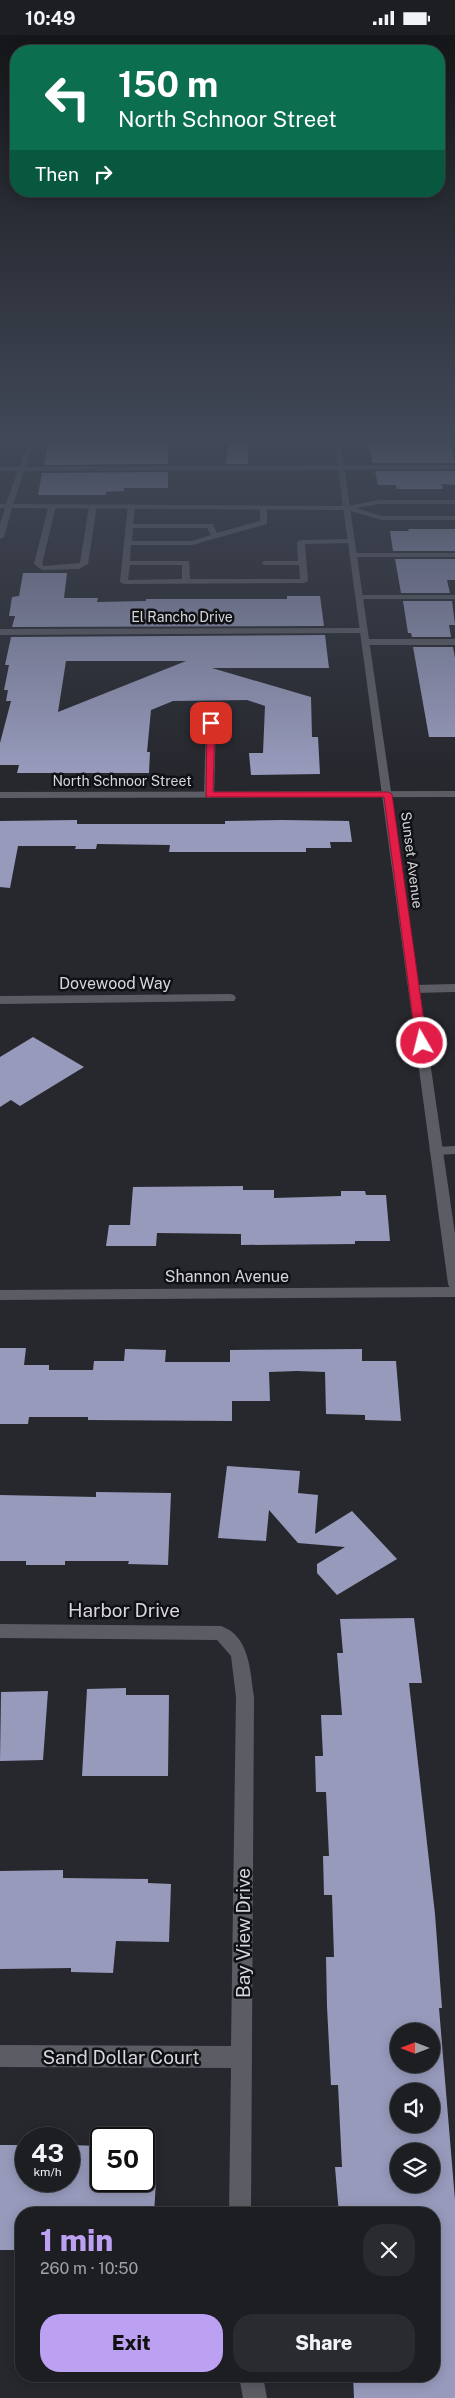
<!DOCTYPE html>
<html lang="en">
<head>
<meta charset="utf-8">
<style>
	body { margin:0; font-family:"Public Sans",sans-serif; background:#2a2b2f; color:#f1f3f6; height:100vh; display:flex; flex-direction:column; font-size:19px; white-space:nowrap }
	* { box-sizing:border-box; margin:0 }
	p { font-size:16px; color:#a0a2a5 }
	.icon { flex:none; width:28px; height:28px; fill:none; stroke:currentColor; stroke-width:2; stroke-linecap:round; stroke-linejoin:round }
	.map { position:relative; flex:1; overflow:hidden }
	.side { position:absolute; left:15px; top:2172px; width:425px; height:175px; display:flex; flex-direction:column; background:#1d1e22; border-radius:20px; box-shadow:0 2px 12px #0003,0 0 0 1px #3b3c40 }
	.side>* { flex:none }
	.top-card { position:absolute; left:10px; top:10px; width:435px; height:152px; border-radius:20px; box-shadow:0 2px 12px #0003,0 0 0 1px #3b3c40; background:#0b6e4f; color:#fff; overflow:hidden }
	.needle { width:32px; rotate:270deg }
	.controls { position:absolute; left:390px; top:1988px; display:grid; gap:10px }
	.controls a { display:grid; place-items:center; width:50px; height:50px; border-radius:50%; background:#1d1e22; box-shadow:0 2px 12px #0003,0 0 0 1px #3b3c40; font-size:25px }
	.speed { position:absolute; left:15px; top:2092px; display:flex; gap:10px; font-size:25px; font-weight:700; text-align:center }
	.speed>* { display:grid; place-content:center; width:65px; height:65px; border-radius:50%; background:#1d1e22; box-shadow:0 2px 12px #0003,0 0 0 1px #3b3c40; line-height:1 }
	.speed small { font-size:12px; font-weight:400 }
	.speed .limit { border:2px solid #111; border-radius:8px; background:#fff; color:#111 }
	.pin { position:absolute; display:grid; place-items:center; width:42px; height:42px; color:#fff; margin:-21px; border-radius:10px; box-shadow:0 2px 8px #0006 }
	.me { position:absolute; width:55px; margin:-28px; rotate:352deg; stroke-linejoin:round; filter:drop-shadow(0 0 4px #0008) }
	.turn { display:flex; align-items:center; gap:18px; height:105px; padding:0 25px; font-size:22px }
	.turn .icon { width:65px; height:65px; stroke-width:2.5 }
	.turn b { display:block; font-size:35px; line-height:42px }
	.then { display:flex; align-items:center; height:48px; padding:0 25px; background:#0003; gap:10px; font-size:19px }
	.round { display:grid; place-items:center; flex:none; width:52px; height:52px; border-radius:20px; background:#2a2b2f }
	.overview { display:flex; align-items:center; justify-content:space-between; height:85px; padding:0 25px }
	h1 { font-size:30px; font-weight:800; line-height:38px; color:#bca0f2 }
	.primary-button { display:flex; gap:10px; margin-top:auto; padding:10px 25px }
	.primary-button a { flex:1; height:58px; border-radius:20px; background:#bca0f2; color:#111; font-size:20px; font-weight:800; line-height:58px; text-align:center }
	.primary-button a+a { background:#2a2b2f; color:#f1f3f6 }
	.status { display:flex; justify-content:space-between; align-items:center; height:35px; padding:0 25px; background:#1d1e22; direction:ltr }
	.status svg { height:14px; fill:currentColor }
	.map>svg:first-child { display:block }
	.building { fill:#979abb; fill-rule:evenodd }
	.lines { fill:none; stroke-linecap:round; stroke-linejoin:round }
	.service { fill:#5c5d64; fill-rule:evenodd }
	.minor { fill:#5c5d64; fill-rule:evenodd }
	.tertiary { fill:#5c5d64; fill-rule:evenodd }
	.secondary { fill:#5c5d64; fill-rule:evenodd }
	.route { fill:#e11d48; stroke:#92132f }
	.labels { text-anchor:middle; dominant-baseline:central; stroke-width:5; stroke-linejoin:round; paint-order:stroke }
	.far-street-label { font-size:14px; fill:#d6d6db; stroke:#101114 }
	.street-label { font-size:16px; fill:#d6d6db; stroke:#101114 }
	.near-street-label { font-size:19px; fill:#d6d6db; stroke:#101114 }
</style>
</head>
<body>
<div class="status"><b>10:49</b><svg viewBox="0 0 49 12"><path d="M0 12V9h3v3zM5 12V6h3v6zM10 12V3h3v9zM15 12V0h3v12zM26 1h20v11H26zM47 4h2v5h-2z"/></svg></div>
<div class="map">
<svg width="455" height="2363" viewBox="0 0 455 2363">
	<rect width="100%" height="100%" fill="#27282e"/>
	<g class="building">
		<path d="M368,407H391V410H451L455,428H373Z"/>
		<path d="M68,409H168V429L44,430L48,410Z"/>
		<path d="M228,409H248V429H226Z"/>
		<path d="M375,436H455V450L442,449L443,454H397L396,450H378Z"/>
		<path d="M168,437V453H124V456L106,457V460H38L42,438Z"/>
		<path d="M408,494H455V516H393L390,496H409Z"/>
		<path d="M395,524H455V545H447L450,558H401Z"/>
		<path d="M23,538H67L64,563H98L97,567L146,566V564H287V561H320L324,591L12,592L15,581H9L12,562L19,561Z"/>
		<path d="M403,566H452L455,590H449L451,602H412L411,598H408Z"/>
		<path d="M325,600L329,633H212L311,662L312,702H318L320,739L251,740L249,718H263L265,671L247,665L173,666L151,675L147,717H150L149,738H17L19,730H0V708L11,666H6L8,655H4L9,630H5L11,602ZM66,626H186L58,677Z"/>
		<path d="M413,612H453L455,623V702H429Z"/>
		<path d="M77,785V789H225V786L282,785L349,786L352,807H330L331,813H306V817H169L170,810L97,809L96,814H75L76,811H18L10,853L0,852V786Z"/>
		<path d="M33,1002L84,1032L20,1071L11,1065L0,1072V1022Z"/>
		<path d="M243,1151V1155H274V1163L341,1161V1156H365L366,1160H386L390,1206H355V1209L241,1210V1199L157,1198L156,1211H106L109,1190H130L133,1152Z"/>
		<path d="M0,1313H26L24,1330H49V1335H93L94,1326H124L125,1314L166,1315L165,1327H230V1315L362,1314V1326H396L401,1386L365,1385V1380L326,1379L325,1337L297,1336L269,1337L270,1366H232V1386L88,1385V1382H29L28,1389H0Z"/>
		<path d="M227,1431L300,1436L298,1458L318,1460L315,1499L352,1476L397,1524L337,1560L317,1538V1529L345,1512L298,1508L269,1475L266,1506L218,1503Z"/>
		<path d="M96,1457L171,1458L168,1530L128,1529L129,1526H65V1530H26V1526H0V1460L96,1462Z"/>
		<path d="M414,1583L422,1648H409L435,1879L442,1973H439L455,2165V2363H354L353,2341H434V2179H339L335,2132H342L338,2050H331L327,1971L326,1922H334L332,1860H324L323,1821H329L326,1757H316L315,1721H323L321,1680H342L337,1618H343L340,1584ZM399,1996H431V2029H399ZM399,2056H431V2089H399ZM399,2116H431V2149H399Z"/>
		<path d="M126,1653V1660H169L168,1741H82L87,1654Z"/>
		<path d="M48,1656L43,1725L0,1726L1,1657Z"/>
		<path d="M63,1835V1843L148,1844V1848L171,1849L169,1907L116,1906L113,1938L71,1937V1933L0,1934V1836Z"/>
		<path d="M0,2110H26V2146H69V2110L101,2111V2146H156L154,2179H21V2215H0Z"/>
	</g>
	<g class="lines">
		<g class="service">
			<path d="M455,430V434L0,436V432Z"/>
			<path d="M49,469L56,471L42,529L44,531L80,528L89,471L93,469L97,471L88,529L79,534L42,535L34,529Z"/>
			<path d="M128,469L135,471L133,489H213L217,498L260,486V473L267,471V489L192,510H131L130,526H189L190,544H300L299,530H265L261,528L265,526H298L297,507L301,505L351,504L355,506L351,508L305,509L308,546L304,548L124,549L120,547ZM133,493H207L211,500L192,506H132ZM130,530H182V544L128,545Z"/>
			<path d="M350,518H455V522H353L349,520Z"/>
			<path d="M455,604V610H366L362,607L366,604Z"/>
			<path d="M455,949V957L414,958L408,954L414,950Z"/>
			<path d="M455,1111V1119L436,1120L429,1116L436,1112Z"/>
		</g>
		<g class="minor">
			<path d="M29,404H35L13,469L347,471L379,465H455V469H379L356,473L382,481H455V485H382L347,475L12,473L4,502L0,504V489L5,473H0V469H6Z"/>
			<path d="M357,560H455V564H360L356,562Z"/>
			<path d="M367,593V597L364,598L0,600V594Z"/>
			<path d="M211,686L216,689L214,760L209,763L204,760L206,689Z"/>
			<path d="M230,959L234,960L236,963L234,966L0,969V961Z"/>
			<path d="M455,1252V1262L0,1265V1255Z"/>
			<path d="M0,1589L221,1591C250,1601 250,1636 254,1662L251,2179H229L231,2033L0,2032V2010L231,2011L236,1662L231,1621L217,1605L0,1603Z"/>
			<path d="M239,2341H263L267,2363H243Z"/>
		</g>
		<path class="tertiary" d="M455,756V762L0,763V757Z"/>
		<path class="secondary" d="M334,404H340L455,1199V1254L450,1253L448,1249Z"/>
	</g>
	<linearGradient id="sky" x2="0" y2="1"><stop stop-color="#151619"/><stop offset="0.55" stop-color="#414857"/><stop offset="1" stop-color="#414857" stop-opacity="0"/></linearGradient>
	<rect width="455" height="735" fill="url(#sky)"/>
	<path class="route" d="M211,686L215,688L213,757H388L392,759L427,1008L425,1010H418L416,1008L384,762H206L207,688Z"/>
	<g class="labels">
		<g class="far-street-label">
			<text x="182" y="582">El Rancho Drive</text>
			<text x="122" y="746">North Schnoor Street</text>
			<text transform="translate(412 825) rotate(83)">Sunset Avenue</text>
		</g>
		<g class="street-label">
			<text x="115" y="948">Dovewood Way</text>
			<text x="227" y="1241">Shannon Avenue</text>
		</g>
		<g class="near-street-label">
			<text x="124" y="1575">Harbor Drive</text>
			<text transform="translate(243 1898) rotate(-90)">Bay View Drive</text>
			<text x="121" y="2022">Sand Dollar Court</text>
		</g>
	</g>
</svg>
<div class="controls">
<a><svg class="needle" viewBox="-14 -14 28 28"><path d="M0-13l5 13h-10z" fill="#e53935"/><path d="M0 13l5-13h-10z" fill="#a0a2a5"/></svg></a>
<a><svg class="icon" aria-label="sound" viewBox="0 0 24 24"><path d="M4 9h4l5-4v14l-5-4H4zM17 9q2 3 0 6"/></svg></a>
<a><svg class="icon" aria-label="layers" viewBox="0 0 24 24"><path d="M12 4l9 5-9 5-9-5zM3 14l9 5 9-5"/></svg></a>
</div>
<div class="speed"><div>43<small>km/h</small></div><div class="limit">50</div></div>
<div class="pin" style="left:211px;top:688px;background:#d93025"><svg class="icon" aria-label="arrive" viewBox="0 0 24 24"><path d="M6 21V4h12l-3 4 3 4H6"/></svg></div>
<svg class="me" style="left:422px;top:1008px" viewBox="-20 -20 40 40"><circle r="17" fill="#e11d48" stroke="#fff" stroke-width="3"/><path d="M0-11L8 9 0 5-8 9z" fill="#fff"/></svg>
<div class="top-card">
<div class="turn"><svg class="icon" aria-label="left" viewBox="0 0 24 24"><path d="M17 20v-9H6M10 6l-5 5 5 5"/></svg><div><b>150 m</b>North Schnoor Street</div></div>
<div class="then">Then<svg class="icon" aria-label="right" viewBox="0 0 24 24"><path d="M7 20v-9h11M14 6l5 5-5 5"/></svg></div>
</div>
<section class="side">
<div class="overview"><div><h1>1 min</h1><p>260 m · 10:50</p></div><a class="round"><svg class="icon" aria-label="close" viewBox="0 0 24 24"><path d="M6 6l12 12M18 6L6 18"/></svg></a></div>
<div class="primary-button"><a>Exit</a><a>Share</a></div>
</section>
</div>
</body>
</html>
